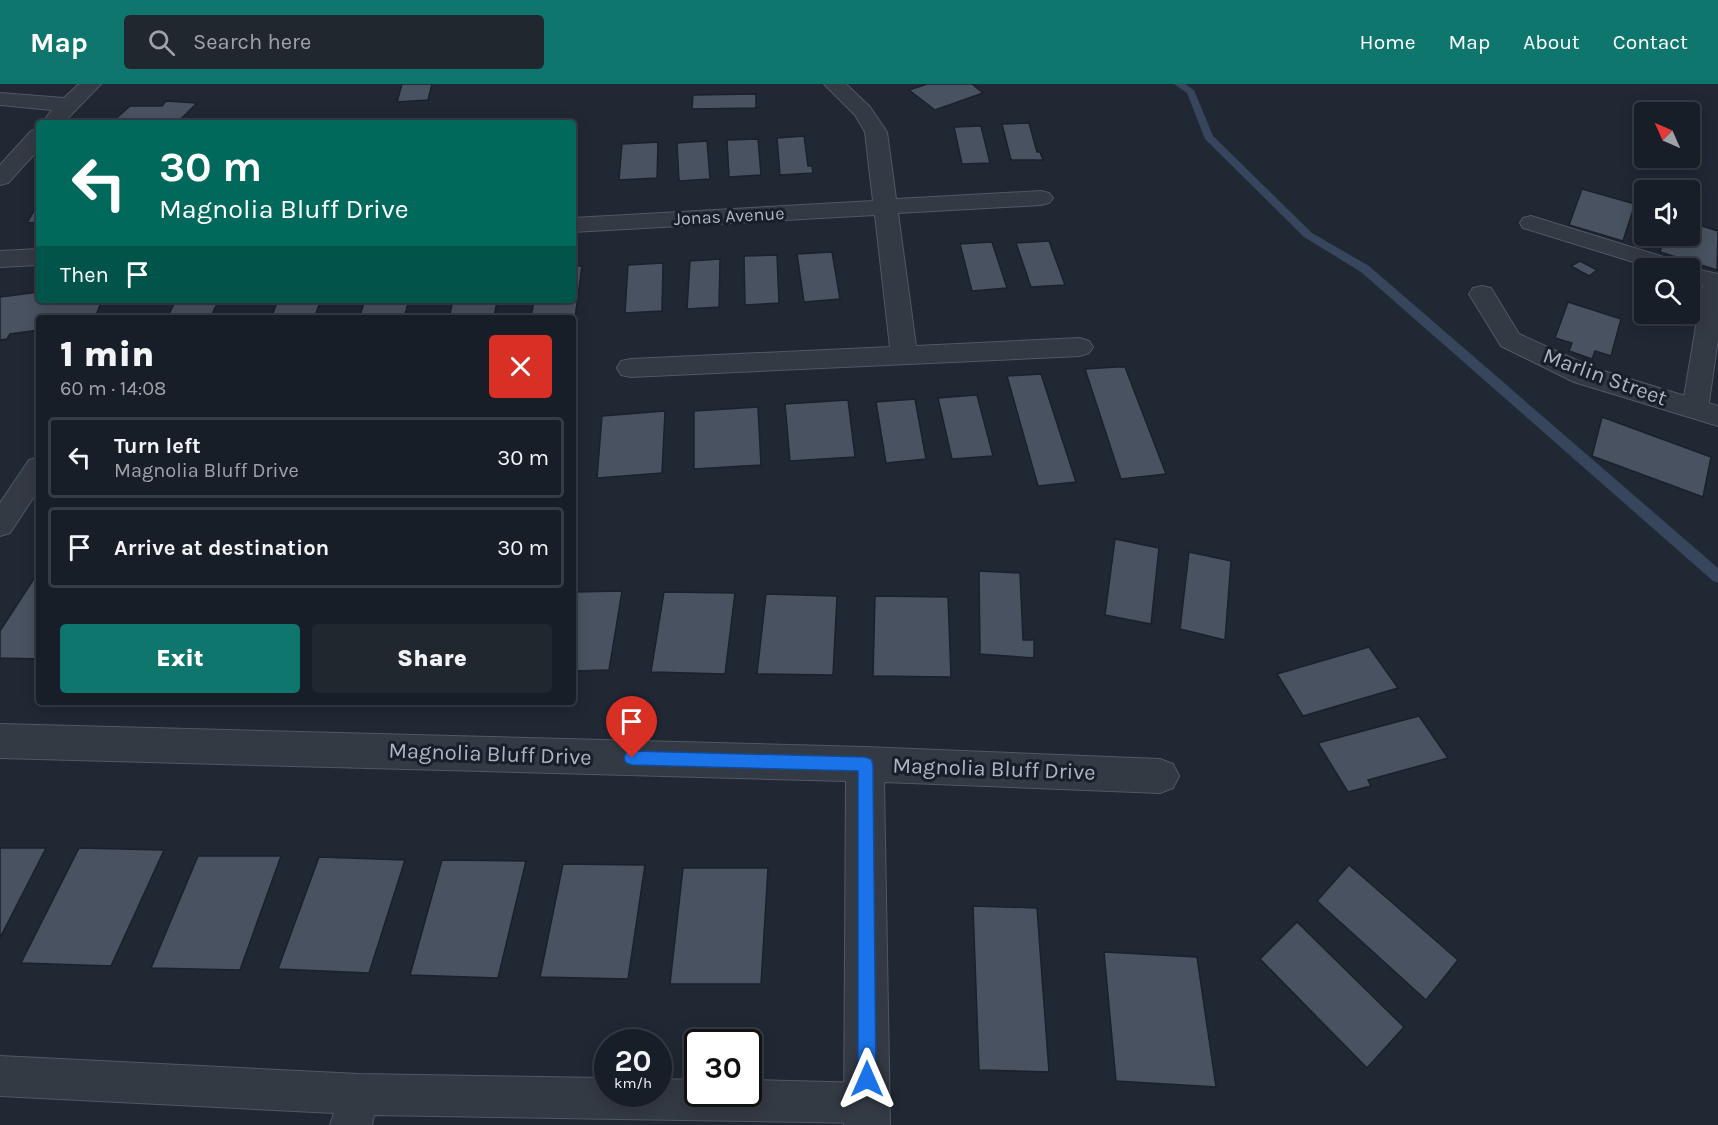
<!DOCTYPE html>
<html lang="en">
<head>
<meta charset="utf-8">
<style>
	body { margin:0; font-family:Karla,sans-serif; background:#21272f; color:#f1f3f6; height:100vh; display:flex; flex-direction:column; font-size:22px; white-space:nowrap }
	* { box-sizing:border-box; margin:0 }
	p { font-size:20px; color:#9fa2a7 }
	.icon { flex:none; width:33px; height:33px; fill:none; stroke:currentColor; stroke-width:2; stroke-linecap:round; stroke-linejoin:round }
	.map { position:relative; flex:1; overflow:hidden }
	.panel { position:absolute; left:36px; top:231px; width:540px; height:390px; display:flex; flex-direction:column; background:#181e27; border-radius:6px; box-shadow:0 3px 15px #0003,0 0 0 2px #363c44 }
	.panel>* { flex:none }
	.top-card { position:absolute; left:36px; top:36px; width:540px; height:183px; border-radius:6px; box-shadow:0 3px 15px #0003,0 0 0 2px #363c44; background:#00695c; color:#fff; overflow:hidden }
	.needle { width:39px; rotate:315deg }
	.controls { position:absolute; left:1634px; top:18px; display:grid; gap:12px }
	.controls a { display:grid; place-items:center; width:66px; height:66px; border-radius:6px; background:#181e27; box-shadow:0 3px 15px #0003,0 0 0 2px #363c44; font-size:30px }
	.speed { position:absolute; left:594px; top:945px; display:flex; gap:12px; font-size:30px; font-weight:700; text-align:center }
	.speed>* { display:grid; place-content:center; width:78px; height:78px; border-radius:50%; background:#181e27; box-shadow:0 3px 15px #0003,0 0 0 2px #363c44; line-height:1 }
	.speed small { font-size:15px; font-weight:400 }
	.speed .limit { border:3px solid #111; border-radius:9px; background:#fff; color:#111 }
	.pin { position:absolute; display:grid; place-items:center; width:51px; height:51px; color:#fff; margin:-62px -26px; border-radius:50% 50% 50% 0; rotate:-45deg; box-shadow:0 0 6px #0007 }
	.pin .icon { rotate:45deg }
	.me { position:absolute; width:66px; margin:-33px; rotate:0deg; stroke-linejoin:round; filter:drop-shadow(0 0 4px #0008) }
	.turn { display:flex; align-items:center; gap:21px; height:126px; padding:0 24px; font-size:27px }
	.turn .icon { width:78px; height:78px; stroke-width:2.5 }
	.turn b { display:block; font-size:42px; line-height:51px }
	.then { display:flex; align-items:center; height:57px; padding:0 24px; background:#0003; gap:12px; font-size:22px }
	.round { display:grid; place-items:center; flex:none; width:63px; height:63px; border-radius:6px; background:#21272f }
	.overview { display:flex; align-items:center; justify-content:space-between; height:102px; padding:0 24px }
	h1 { font-size:36px; font-weight:800; line-height:45px }
	.button { display:flex; gap:12px; margin-top:auto; padding:12px 24px }
	.button a { flex:1; height:69px; border-radius:6px; background:#0f766e; color:#fff; font-size:24px; font-weight:800; line-height:69px; text-align:center }
	.button a+a { background:#21272f; color:#f1f3f6 }
	ul { padding:0; list-style:none }
	li { display:flex; align-items:center; gap:18px; height:81px; margin:0 12px 9px; padding:0 12px; border:3px solid #363c44; border-radius:6px }
	li div { flex:1 }
	li b { display:block; font-size:22px }
	li em { font-style:normal }
	header { display:flex; align-items:center; gap:36px; box-sizing:border-box; height:84px; padding:0 30px; background:#0f766e; color:#fff }
	header strong { font-size:28px }
	nav { display:flex; gap:33px; margin-inline-start:auto; font-size:21px }
	.search { width:420px; height:54px; background:#21272f; display:flex; align-items:center; gap:15px; box-sizing:border-box; padding:0 21px; border-radius:6px; color:#9fa2a7; font-size:22px }
	.map>svg:first-child { display:block }
	.lines { fill:none; stroke-linecap:round; stroke-linejoin:round }
	.stream { fill:#37465c; fill-rule:evenodd }
	.building { fill:#495260; stroke:#1b212b; stroke-width:1.5 }
	.service-casing { stroke:#515863; stroke-width:2 }
	.minor-casing { stroke:#515863; stroke-width:2 }
	.service { fill:#343a44; fill-rule:evenodd }
	.minor { fill:#343a44; fill-rule:evenodd }
	.route { fill:#1a73e8; stroke:#114b97; stroke-width:1.5 }
	.labels { text-anchor:middle; dominant-baseline:central; stroke-width:6; stroke-linejoin:round; paint-order:stroke }
	.far-street-label { font-size:18px; fill:#adb5c2; stroke:#191f29 }
	.street-label { font-size:22px; fill:#adb5c2; stroke:#191f29 }
</style>
</head>
<body>
<header>
<strong>Map</strong>
<div class="search"><svg class="icon" aria-label="search" viewBox="0 0 24 24"><circle cx="10" cy="10" r="6"/><path d="M15 15l6 6"/></svg>Search here</div>
<nav><a>Home</a><a>Map</a><a>About</a><a>Contact</a></nav>
</header>
<div class="map">
<svg width="1718" height="1041" viewBox="0 0 1718 1041">
	<rect width="100%" height="100%" fill="#202834"/>
	<g class="lines">
		<path class="stream" d="M1174,0H1185L1194,6L1213,52L1312,149L1369,182L1718,484V499L1713,497L1361,188L1304,153L1205,55L1187,9Z"/>
	</g>
	<g class="building">
		<path d="M402,0H432L428,16L397,18Z"/>
		<path d="M927,0H972L983,9L935,26L909,6Z"/>
		<path d="M756,10V24L692,25L693,11Z"/>
		<path d="M166,17L197,19L177,39H111L130,22H162Z"/>
		<path d="M1029,39L1037,68H1040L1043,76H1011L1002,40Z"/>
		<path d="M981,42L990,79L962,80L954,43Z"/>
		<path d="M804,52L808,82H812L813,89L780,91L777,54Z"/>
		<path d="M758,55L761,91L729,93L727,56Z"/>
		<path d="M707,57L710,95L679,97L677,59Z"/>
		<path d="M658,58L657,94L619,96L622,60Z"/>
		<path d="M1582,105L1635,120L1623,157L1569,141Z"/>
		<path d="M39,118V138L27,139Z"/>
		<path d="M1689,138L1718,147L1717,186L1660,168L1665,152H1689Z"/>
		<path d="M1049,157L1065,201L1031,203L1016,159Z"/>
		<path d="M992,158L1007,204L972,207L960,160Z"/>
		<path d="M832,168L840,215L804,218L797,170Z"/>
		<path d="M777,171L779,219L745,221L744,172Z"/>
		<path d="M720,175L719,223L687,225L690,177Z"/>
		<path d="M1580,177L1597,186L1589,192L1571,182Z"/>
		<path d="M663,179L662,227L625,229L628,181Z"/>
		<path d="M573,182H582L573,249V234H531L534,216H573Z"/>
		<path d="M39,208V216H53L52,218L102,216L95,234H39V246L10,250L7,255L0,256V213Z"/>
		<path d="M176,216H219L210,234H167Z"/>
		<path d="M278,216H321L314,234H271Z"/>
		<path d="M365,216H409L404,234H359Z"/>
		<path d="M453,216H497L494,234H449Z"/>
		<path d="M1568,218L1621,235L1611,272L1595,267L1592,275L1569,267L1572,259L1555,254Z"/>
		<path d="M1116,283H1125L1166,390L1121,395L1085,285Z"/>
		<path d="M1041,290L1076,398L1038,402L1007,292Z"/>
		<path d="M977,311L993,372L952,375L938,314Z"/>
		<path d="M915,315L926,375L886,379L876,318Z"/>
		<path d="M848,316L855,373L790,377L785,320Z"/>
		<path d="M758,323L761,381L694,385V327Z"/>
		<path d="M665,327L662,389L597,394L602,332Z"/>
		<path d="M1602,333L1711,373L1703,413L1592,372Z"/>
		<path d="M1115,455L1159,464L1151,540L1105,531Z"/>
		<path d="M1189,468L1231,477L1225,556L1180,545Z"/>
		<path d="M979,487L1020,489L1023,556H1034V574L980,570Z"/>
		<path d="M35,493H39V575L0,574V547Z"/>
		<path d="M622,507L609,586L573,587V508Z"/>
		<path d="M664,508L735,509L725,590L651,588Z"/>
		<path d="M766,510L837,512L833,591L757,590Z"/>
		<path d="M875,512L948,513L951,593L873,592Z"/>
		<path d="M1369,563L1398,604L1303,632L1277,590Z"/>
		<path d="M1419,632L1448,674L1368,696L1371,702L1348,708L1318,659Z"/>
		<path d="M0,764H46L0,854Z"/>
		<path d="M79,764L164,766L111,882L21,879Z"/>
		<path d="M198,772H281L240,886L151,884Z"/>
		<path d="M319,773L405,776L369,889L278,885Z"/>
		<path d="M442,776L526,777L498,894L410,891Z"/>
		<path d="M563,780L645,781L628,895L540,893Z"/>
		<path d="M1349,781L1458,876L1426,916L1317,817Z"/>
		<path d="M683,784H768L761,900H670Z"/>
		<path d="M973,822L1037,824L1049,988L979,986Z"/>
		<path d="M1297,838L1404,943L1367,984L1260,875Z"/>
		<path d="M1104,868L1197,873L1216,1003L1116,997Z"/>
	</g>
	<g class="lines">
		<defs>
			<g id="service">
				<path d="M1531,132L1683,179L1686,183L1718,190V255L1708,325L1704,331L1695,334L1686,331L1682,325L1703,201L1689,197V184H1653L1523,144L1520,139L1523,134Z"/>
				<path d="M39,373V405L10,449L0,452V419L29,376Z"/>
				<path d="M0,972L359,990L608,994V1010H658V995L698,996V1010H748V996L867,999L881,1005L887,1019L881,1033L867,1039L374,1031L372,1041H330L334,1029L0,1012Z"/>
			</g>
			<g id="minor">
				<path d="M79,0H101L63,39H42L52,26L0,21V9L64,14Z"/>
				<path d="M824,0H846L870,23L887,48L896,115L1041,107L1049,109L1053,114L1049,119L1041,121L898,129L916,262L1080,254L1089,257L1093,263L1089,269L1080,272L631,293L621,291L617,284L621,277L631,275L890,263L875,131L573,148V134L873,117L865,48L855,31Z"/>
				<path d="M39,45V65L8,99L0,101V81L31,47Z"/>
				<path d="M39,165V181L0,183V167Z"/>
				<path d="M1482,202L1491,204L1519,250L1594,284L1718,322V342L1574,298L1501,262L1469,210L1473,204Z"/>
				<path d="M0,640L865,663L1160,675L1173,680L1179,692L1173,704L1160,709L884,698L890,1041H844L846,697L0,674Z"/>
			</g>
		</defs>
		<use href="#service" class="service-casing"/>
		<use href="#minor" class="minor-casing"/>
		<use href="#service" class="service"/>
		<use href="#minor" class="minor"/>
	</g>
	<path class="route" d="M632,667L865,673L871,675L873,680L876,995L873,1002L867,1004L860,1002L858,995V687L632,681L626,679L624,674L626,669Z"/>
	<g class="labels">
		<g class="far-street-label">
			<text transform="translate(729 132) rotate(-3)">Jonas Avenue</text>
		</g>
		<g class="street-label">
			<text transform="translate(1605 293) rotate(20)">Marlin Street</text>
			<text transform="translate(490 670) rotate(2)">Magnolia Bluff Drive</text>
			<text transform="translate(994 685) rotate(2)">Magnolia Bluff Drive</text>
		</g>
	</g>
</svg>
<div class="controls">
<a><svg class="needle" viewBox="-14 -14 28 28"><path d="M0-13l5 13h-10z" fill="#e53935"/><path d="M0 13l5-13h-10z" fill="#9fa2a7"/></svg></a>
<a><svg class="icon" aria-label="sound" viewBox="0 0 24 24"><path d="M4 9h4l5-4v14l-5-4H4zM17 9q2 3 0 6"/></svg></a>
<a><svg class="icon" aria-label="search" viewBox="0 0 24 24"><circle cx="10" cy="10" r="6"/><path d="M15 15l6 6"/></svg></a>
</div>
<div class="speed"><div>20<small>km/h</small></div><div class="limit">30</div></div>
<div class="pin" style="left:632px;top:674px;background:#d93025"><svg class="icon" aria-label="arrive" viewBox="0 0 24 24"><path d="M6 21V4h12l-3 4 3 4H6"/></svg></div>
<svg class="me" style="left:867px;top:995px" viewBox="-20 -20 40 40"><path d="M0-17L14 15 0 8-14 15z" fill="#1a73e8" stroke="#fff" stroke-width="4"/></svg>
<div class="top-card">
<div class="turn"><svg class="icon" aria-label="left" viewBox="0 0 24 24"><path d="M17 20v-9H6M10 6l-5 5 5 5"/></svg><div><b>30 m</b>Magnolia Bluff Drive</div></div>
<div class="then">Then<svg class="icon" aria-label="arrive" viewBox="0 0 24 24"><path d="M6 21V4h12l-3 4 3 4H6"/></svg></div>
</div>
<section class="panel">
<div class="overview"><div><h1>1 min</h1><p>60 m · 14:08</p></div><a class="round" style="background:#d93025;color:#fff"><svg class="icon" aria-label="close" viewBox="0 0 24 24"><path d="M6 6l12 12M18 6L6 18"/></svg></a></div>
<ul>
<li><svg class="icon" aria-label="left" viewBox="0 0 24 24"><path d="M17 20v-9H6M10 6l-5 5 5 5"/></svg><div><b>Turn left</b><p>Magnolia Bluff Drive</p></div><em>30 m</em></li>
<li><svg class="icon" aria-label="arrive" viewBox="0 0 24 24"><path d="M6 21V4h12l-3 4 3 4H6"/></svg><div><b>Arrive at destination</b></div><em>30 m</em></li>
</ul>
<div class="button"><a>Exit</a><a>Share</a></div>
</section>
</div>
</body>
</html>
